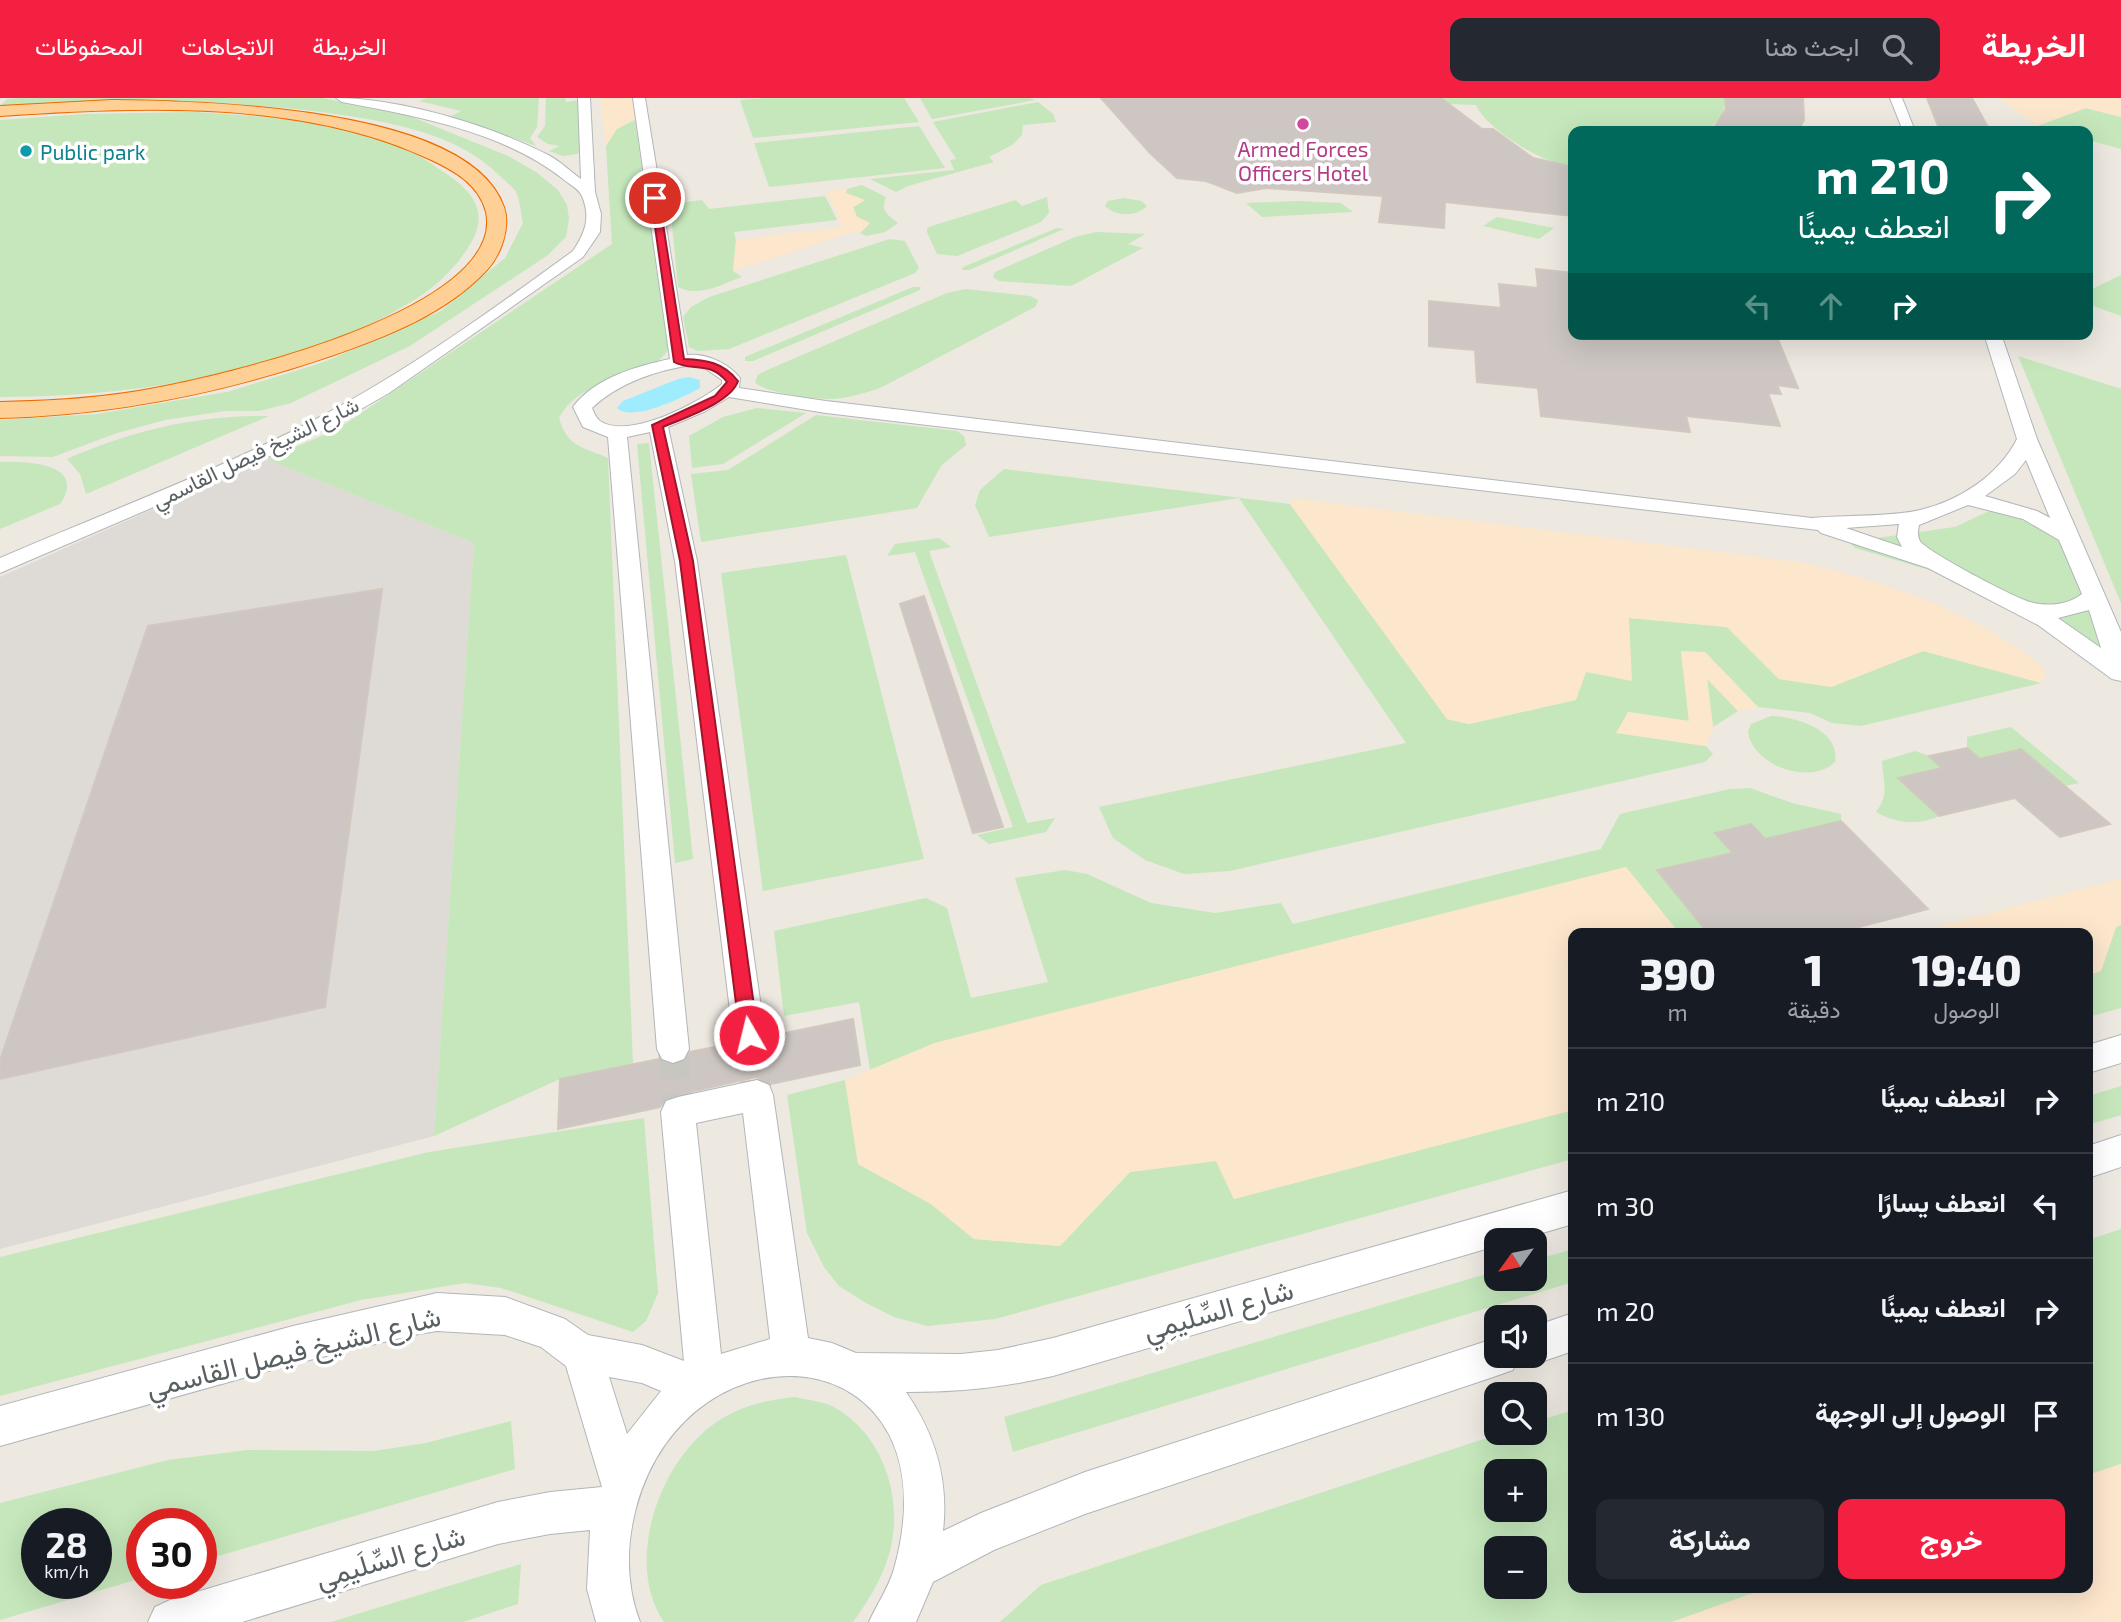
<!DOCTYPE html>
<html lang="ar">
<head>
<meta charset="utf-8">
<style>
	body { margin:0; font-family:"Exo 2",Vazirmatn,sans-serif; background:#242831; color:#f1f3f6; direction:rtl; height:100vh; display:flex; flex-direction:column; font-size:26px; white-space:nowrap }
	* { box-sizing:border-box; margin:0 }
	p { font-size:23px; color:#9ea1a6 }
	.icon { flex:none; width:38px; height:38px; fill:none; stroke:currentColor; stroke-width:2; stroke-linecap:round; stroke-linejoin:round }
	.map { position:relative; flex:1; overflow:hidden; direction:ltr }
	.details { position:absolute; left:1568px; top:830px; width:525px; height:665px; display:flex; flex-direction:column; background:#171b24; border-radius:14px; box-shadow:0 7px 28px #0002; direction:rtl }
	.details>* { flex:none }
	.guide { position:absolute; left:1568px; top:28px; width:525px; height:214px; border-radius:14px; box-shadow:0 7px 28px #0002; direction:rtl; background:#00695c; color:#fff; overflow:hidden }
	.needle { width:46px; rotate:237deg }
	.tools { position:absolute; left:1484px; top:1130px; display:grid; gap:14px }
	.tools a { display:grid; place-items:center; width:63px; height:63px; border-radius:14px; background:#171b24; box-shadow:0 7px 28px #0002; font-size:35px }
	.speed { position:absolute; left:21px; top:1410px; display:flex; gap:14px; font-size:35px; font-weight:700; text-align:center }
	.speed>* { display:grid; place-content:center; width:91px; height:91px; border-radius:50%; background:#171b24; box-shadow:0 7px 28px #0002; line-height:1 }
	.speed small { font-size:18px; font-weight:400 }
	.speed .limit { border:10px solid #d22; background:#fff; color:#111 }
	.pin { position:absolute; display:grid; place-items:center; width:60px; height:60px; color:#fff; margin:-30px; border:4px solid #fff; border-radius:50%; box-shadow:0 2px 7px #0007 }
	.me { position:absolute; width:77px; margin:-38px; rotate:352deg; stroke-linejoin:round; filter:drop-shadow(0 0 5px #0008) }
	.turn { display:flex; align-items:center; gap:24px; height:147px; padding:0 28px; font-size:32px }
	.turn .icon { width:91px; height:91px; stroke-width:2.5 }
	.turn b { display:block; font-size:49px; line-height:60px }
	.lanes { display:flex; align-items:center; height:66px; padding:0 28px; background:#0003; justify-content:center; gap:35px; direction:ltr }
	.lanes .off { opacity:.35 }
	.eta { display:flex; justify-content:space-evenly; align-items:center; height:119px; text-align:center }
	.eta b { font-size:42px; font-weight:800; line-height:49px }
	.cta { display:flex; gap:14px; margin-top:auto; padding:14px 28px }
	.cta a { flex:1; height:80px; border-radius:14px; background:#f42041; color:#fff; font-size:28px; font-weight:800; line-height:80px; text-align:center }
	.cta a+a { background:#242831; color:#f1f3f6 }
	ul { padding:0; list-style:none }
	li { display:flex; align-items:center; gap:21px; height:105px; padding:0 28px; border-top:2px solid #363941 }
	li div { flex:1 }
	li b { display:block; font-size:26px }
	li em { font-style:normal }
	header { display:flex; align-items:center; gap:42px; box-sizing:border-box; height:98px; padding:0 35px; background:#f42041; color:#fff }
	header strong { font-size:33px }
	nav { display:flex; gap:38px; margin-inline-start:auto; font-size:24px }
	.search { width:490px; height:63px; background:#242831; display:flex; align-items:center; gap:18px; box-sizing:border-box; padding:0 24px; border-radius:14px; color:#9ea1a6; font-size:26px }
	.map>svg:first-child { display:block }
	.industrial { fill:#dedad5 }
	.green { fill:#c5e7bb; fill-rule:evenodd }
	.sand { fill:#fce6cc }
	.water { fill:#9fecff }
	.building { fill:#cdc6c2; stroke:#d2c8bf; stroke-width:2 }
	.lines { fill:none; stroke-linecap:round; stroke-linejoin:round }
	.minor-tunnel { stroke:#c8c6c1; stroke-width:30; stroke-dasharray:30 15; stroke-linecap:butt }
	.minor-casing { stroke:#b2b6b9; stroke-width:2 }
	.trunk-casing { stroke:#ee6b00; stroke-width:2 }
	.minor { fill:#fff; fill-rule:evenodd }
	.trunk { fill:#ffd095; fill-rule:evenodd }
	.route { fill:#f42041; stroke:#9f152a; stroke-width:2 }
	.hotel-dot { fill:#d1479c; stroke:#fff; stroke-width:2.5 }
	.culture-dot { fill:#0f9aa8; stroke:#fff; stroke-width:2.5 }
	.labels { text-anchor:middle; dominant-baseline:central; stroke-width:7; stroke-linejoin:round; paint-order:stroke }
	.far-hotel-label { font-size:21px; fill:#b23c85; stroke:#fff }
	.far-culture-label { font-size:21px; fill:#0d838f; stroke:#fff; text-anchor:start }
	.far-street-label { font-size:21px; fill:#596063; stroke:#fff }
	.near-street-label { font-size:28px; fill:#596063; stroke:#fff }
</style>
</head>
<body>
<header>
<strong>الخريطة</strong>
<div class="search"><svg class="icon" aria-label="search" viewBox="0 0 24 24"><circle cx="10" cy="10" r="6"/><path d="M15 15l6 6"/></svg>ابحث هنا</div>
<nav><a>الخريطة</a><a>الاتجاهات</a><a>المحفوظات</a></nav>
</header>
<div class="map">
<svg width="2121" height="1524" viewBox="0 0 2121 1524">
	<rect width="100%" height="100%" fill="#ede8e0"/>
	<path class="industrial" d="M266,361L474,445L434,1038L0,1151V479Z"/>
	<g class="green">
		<path d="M20,0H323L412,19L508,58L536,74L558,92L567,107L569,121L566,139L548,157L410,248L291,305L259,313H225L165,322L117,335L53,359L0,358V322L97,316L227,294L324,264L441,213L505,160L523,125C521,116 520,102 516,94C513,89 505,83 501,79C463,40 407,28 356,19C237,0 120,3 0,8L7,1Z"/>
		<path d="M427,0H539L537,29L530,40L536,48L451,18L461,13L419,3Z"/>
		<path d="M546,0H565L566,4L580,2V53L577,56L563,58L549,53L560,48L548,46L537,39L545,28Z"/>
		<path d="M767,0H904L919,24L753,40L740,2Z"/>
		<path d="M920,0H1031L1035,2L932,21Z"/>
		<path d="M1441,0H1725C1726,16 1718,24 1706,33H1573V69C1546,67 1487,32 1476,7L1448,6Z"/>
		<path d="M1038,4L1053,16L1056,24L1023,27L1022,37L1012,47L989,59L994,64L908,88L896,94L870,81L954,72L950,62L956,61L933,24Z"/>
		<path d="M2086,10L2121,19V51L2088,42V33H2056L2037,28Z"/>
		<path d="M195,14C265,18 338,24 403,50C419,56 434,68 448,77C473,94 488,114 472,143C456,171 433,192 404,208C289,276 132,299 0,299V22L85,16Z"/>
		<path d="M635,22L668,252C646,286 584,274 559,320C567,349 583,349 608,360L633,966L560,981L434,1038L474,445L266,361L336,332L612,146L606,48L616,31Z"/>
		<path d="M919,28L945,70L769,89L754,45Z"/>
		<path d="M862,87L886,99C880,113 888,117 898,125L885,134L866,138L860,135L870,125L857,119L853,109L864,103L845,95L847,91Z"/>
		<path d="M825,98L837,122L734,134L736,142L733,173L742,179C722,186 699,200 678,189L670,106L702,102L709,111Z"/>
		<path d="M1047,99L1049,115L1041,124L957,158L937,156L927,134V130L935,127L1016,102L1022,108Z"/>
		<path d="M1124,100L1141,103L1147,108C1137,119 1116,119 1105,108L1108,103Z"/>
		<path d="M1298,103L1341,105L1353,114L1262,119L1246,105Z"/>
		<path d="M1497,119L1554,130L1539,141L1483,128Z"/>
		<path d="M1057,130L1064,131L969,172H962L963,169Z"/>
		<path d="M1096,134L1145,136L1128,146L1143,150L1071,188L999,183L993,179L995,174L1075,139Z"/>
		<path d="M890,141L905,143L919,170L915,175L729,251L698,253L689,249L683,219L691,209L709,199Z"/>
		<path d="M2121,177V218L2088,206V193Z"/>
		<path d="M913,189H921L920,192L753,263H745V259Z"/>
		<path d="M966,191L1030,198L1038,202L1035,209L882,289C866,295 851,299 834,301C820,302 763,295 755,284L758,277L765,273L947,195Z"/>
		<path d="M2018,258L2121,291V505Z"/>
		<path d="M757,310L806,315L723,366L692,370L689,338L723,319Z"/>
		<path d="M816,317L957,333L964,338L966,347L941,368L917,410L701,444L691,376L728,372Z"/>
		<path d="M269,318L86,396L80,376L67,361C132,332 198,317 269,318Z"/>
		<path d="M649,345L693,761L675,765L637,346Z"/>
		<path d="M0,364C26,363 88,365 60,406L0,431Z"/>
		<path d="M1004,371L1290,406L1447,621L1469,626L1575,602L1586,574L1629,520L1727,529L1779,581L1831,589L1923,553L2041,585L1861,628L1832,625L1810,615L1758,609L1705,554H1681L1689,623L1628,614L1617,635L1706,648L1713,656L1705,664L1230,773L1184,776L1145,762L1113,740L1099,709L1406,645L1239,400L989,439L975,407L980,392Z"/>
		<path d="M1991,412L2051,421L2107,554L1943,476L1855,450L1849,444L1955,429Z"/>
		<path d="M939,440L951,449L929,453L1027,725L1055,720L1046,734L989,746L977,737L1013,729L915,454L887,458L895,446Z"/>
		<path d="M846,457L924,761L763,793L721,475Z"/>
		<path d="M1707,580L1738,613L1713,629Z"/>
		<path d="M1771,618C1795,619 1840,631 1835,664C1810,688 1753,668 1748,634L1751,626Z"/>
		<path d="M2011,629L2079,685L2065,688L2021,651L1980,661L1967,650V639Z"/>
		<path d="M1915,653L1929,658L1942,670L1899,680L1939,718C1919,728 1895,725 1876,714C1890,696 1883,683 1882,663Z"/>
		<path d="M1750,690L1792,705L1841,716V723L1765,741L1751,726L1716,734L1733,755L1658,772L1708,835H1679L1626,769L935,945L870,972L859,904L784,918L774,833L926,800L947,810L971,900L1048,884L1015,780L1065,772L1087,776L1151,805L1215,815L1281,805L1293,826L1601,751L1620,716L1730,691Z"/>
		<path d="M2121,827V910L2088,919V877L2101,873L2116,829Z"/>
		<path d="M845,982L858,1066L931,1106L974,1141L1060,1148L1130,1074L1216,1063L1234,1101L1573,1012V1061L995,1221L927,1228L894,1219L866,1205L839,1188L824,1169L807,1135L787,997Z"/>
		<path d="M2121,988V1017L2088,1027V998Z"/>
		<path d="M644,1020L658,1195L646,1223L633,1234L501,1190L465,1185L361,1202L0,1298V1159L429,1054Z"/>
		<path d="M2121,1131V1366L2088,1377V1142Z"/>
		<path d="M1573,1151V1184L1013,1354L1004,1319L1496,1173V1181H1535V1162Z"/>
		<path d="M795,1299C806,1302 821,1303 832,1308C882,1334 904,1399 890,1453C883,1479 869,1502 853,1524H664C622,1463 662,1355 723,1320C746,1306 769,1302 795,1299Z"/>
		<path d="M1573,1312V1489H1770L1672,1524H1000L1041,1487L1502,1335H1535V1324ZM1496,1374H1535V1412H1496ZM1496,1451H1535V1489H1496Z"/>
		<path d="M511,1323L515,1371L201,1463V1426H142V1480L0,1522V1405L168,1362L248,1352L374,1353L426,1345ZM37,1426H96V1486H37Z"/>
		<path d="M521,1466L518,1506L463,1524H331Z"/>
	</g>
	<g class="sand">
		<path d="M600,0H634L637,20L617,31L606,48Z"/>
		<path d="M1998,0H2121V19L2086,10L2037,28Z"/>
		<path d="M847,91L846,95L865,102L853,109L857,119L870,125L860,135L856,133L733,173L736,142L842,129L827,93Z"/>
		<path d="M1293,400L1805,465C1891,486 1979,514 2047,573L2041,585L1923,553L1831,589L1779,581L1727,529L1629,520L1632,583L1586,574L1576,602L1469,626L1447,621L1290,406Z"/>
		<path d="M1681,553L1705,554L1758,609L1738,613L1707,581L1713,629L1706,648L1616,635L1628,614L1689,623Z"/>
		<path d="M1626,769L1679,835H1573V1012L1234,1101L1216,1063L1130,1074L1060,1148L974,1141L931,1106L858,1066L845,982L935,945Z"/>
		<path d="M2121,781V827L2116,829L2101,873L2088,877V835H1912Z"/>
		<path d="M2121,1366V1524H1672L1770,1489H2088V1377Z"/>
	</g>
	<path class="water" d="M689,279L700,282V290C684,299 631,325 617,310L623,303L678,281Z"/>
	<g class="building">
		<path d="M1101,0H1441L1482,31H1493L1533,60L1573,69V118L1445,104L1444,130L1379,124L1383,98L1266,90L1237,95L1206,83L1177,80L1150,55Z"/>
		<path d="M1725,0H1803L1804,22L1798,33H1712L1726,11Z"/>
		<path d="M1927,0H1972L1990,33H1940Z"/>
		<path d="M1536,171L1573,175V236L1777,239L1798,290L1777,287L1781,296L1768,295L1780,328L1686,318L1690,334L1541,318L1538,290L1477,284L1475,252L1429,248V203L1501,210L1499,186L1538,190Z"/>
		<path d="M382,491L325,909L0,981V962L148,528Z"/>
		<path d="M924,498L1003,729L973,735L900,506Z"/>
		<path d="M1967,650L1980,661L2021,651L2110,726L2060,739L2015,700L1939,718L1898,680L1942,670L1929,658Z"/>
		<path d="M1841,723L1928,811L1836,835H1708L1657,772L1733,755L1715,735L1751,726L1765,741Z"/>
		<path d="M853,921L860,967L771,986L756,979L677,997L665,1001L660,1009L558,1031L560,981L659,961L674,967L685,963L690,954L734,945L737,950L750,953L761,950L767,939Z"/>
	</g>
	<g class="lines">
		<g class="minor-tunnel">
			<path d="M749,937L757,997"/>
			<path d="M673,951L678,1014"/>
		</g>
		<defs>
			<g id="minor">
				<path d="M336,0C400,0 493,28 550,58C561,64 571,74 581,81L578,0H590L595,94L601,116L600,134L583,159L389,295L333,327L249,368L0,475V460C107,414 217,373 320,319C409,272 492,212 573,153C585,135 591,120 582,98C579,91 569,86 563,81C502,33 416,18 342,4Z"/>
				<path d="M633,0H645L687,257C706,255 728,265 740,280L739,290L826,303L1812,420C1843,417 1891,419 1920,412C1959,403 1999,377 2017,341L1984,236H2001L2037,341L2121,534V583L2112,581L2038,527L1928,470L1821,435L1818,432L826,315L729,299L706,313L668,329L697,463L765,937L760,947L749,950L738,947L733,937L675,463L650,334L627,339L689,951L684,961L673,965L662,961L657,951L608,339L583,329L573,309C594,280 637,268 670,261ZM692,267L706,271L722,282V286C699,305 629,342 600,323C596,320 594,315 592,310C618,285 657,272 692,267ZM2026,362L2050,420L2037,413L1985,398L2015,376ZM1968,407L2023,421L2059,442L2082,496C2068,507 2047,509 2030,504C2015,500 1927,454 1920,443C1917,438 1918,432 1919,427ZM1899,426L1897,439L1902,449L1846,430ZM2089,512L2101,550L2058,520Z"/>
				<path d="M1890,0H1902L1915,33H1903Z"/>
				<path d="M2121,937V965L2088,975V947Z"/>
				<path d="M757,982L769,987L773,997L808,1240L832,1245L856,1255L961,1256L998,1252L1053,1240L1573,1092V1126L1515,1143H1496V1148L1053,1278C1000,1290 960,1294 906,1294C935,1336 949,1381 943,1433L981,1415L1085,1374L1496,1240V1258H1518L1513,1272L1499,1277L1085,1416L994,1452L933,1484L916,1524H869C877,1506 888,1491 894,1471C959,1238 689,1214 636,1410C626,1448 626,1487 640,1524H596L587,1491L590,1432L550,1436L498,1446L242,1524H148L155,1509L170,1502L498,1404L550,1394L602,1389L566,1268L541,1249L505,1237L437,1233L413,1237L293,1266L0,1348V1308L293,1228L437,1195L505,1199L565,1221L588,1237L642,1247L684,1263L661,1014L666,1003L678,999ZM743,1015L770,1241L721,1256L696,1025ZM609,1279L642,1285L661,1293L627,1336Z"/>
				<path d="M2121,1037V1069L2088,1080V1048Z"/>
				<path d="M1573,1215V1253L1535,1266L1522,1260L1521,1258H1535V1228Z"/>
			</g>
			<path id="trunk" d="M112,2C202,3 469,8 504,109C511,129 501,157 487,172C446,216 386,239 331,258C223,295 114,317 0,320V304C52,303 104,300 155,290C223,278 507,211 486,114C479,86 453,72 429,61C301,1 138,9 0,18V8Z"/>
		</defs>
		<use href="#minor" class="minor-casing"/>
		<use href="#trunk" class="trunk-casing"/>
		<use href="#minor" class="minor"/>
		<use href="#trunk" class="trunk"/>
	</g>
	<path class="route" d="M655,98L659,100L684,261C706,262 723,264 738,283C731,305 683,320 663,329L693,463L758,937L756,943L749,945L743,943L740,937L680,463L652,327L715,298L727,284C710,262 691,274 674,264L651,100Z"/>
	<circle class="hotel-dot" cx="1303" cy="26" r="7"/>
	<circle class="culture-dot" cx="26" cy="53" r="7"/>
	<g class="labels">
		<g class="far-hotel-label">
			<text x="1303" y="50">Armed Forces<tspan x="1303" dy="24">Officers Hotel</tspan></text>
		</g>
		<g class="far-culture-label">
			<text x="40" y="53">Public park</text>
		</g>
		<g class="far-street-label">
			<text transform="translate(255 354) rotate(-26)">شارع الشيخ فيصل القاسمي</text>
		</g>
		<g class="near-street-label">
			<text transform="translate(1218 1211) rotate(-16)">شارع السِّلَيمِي</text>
			<text transform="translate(293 1253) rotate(-14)">شارع الشيخ فيصل القاسمي</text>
			<text transform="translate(390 1458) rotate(-17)">شارع السِّلَيمِي</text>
		</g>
	</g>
</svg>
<div class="tools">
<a><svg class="needle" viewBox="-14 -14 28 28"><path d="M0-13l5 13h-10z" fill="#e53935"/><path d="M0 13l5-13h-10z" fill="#9ea1a6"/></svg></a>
<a><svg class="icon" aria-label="sound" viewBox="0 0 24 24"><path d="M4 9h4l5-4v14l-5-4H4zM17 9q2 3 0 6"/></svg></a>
<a><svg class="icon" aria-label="search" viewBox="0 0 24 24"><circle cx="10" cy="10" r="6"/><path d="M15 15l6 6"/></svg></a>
<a>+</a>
<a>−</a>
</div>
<div class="speed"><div>28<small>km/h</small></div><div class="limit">30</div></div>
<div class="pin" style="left:655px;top:100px;background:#d93025"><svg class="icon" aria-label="arrive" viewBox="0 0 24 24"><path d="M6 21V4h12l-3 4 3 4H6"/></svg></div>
<svg class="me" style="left:749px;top:937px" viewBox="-20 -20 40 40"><circle r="17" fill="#f42041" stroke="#fff" stroke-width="3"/><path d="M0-11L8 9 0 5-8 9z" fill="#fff"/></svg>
<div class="guide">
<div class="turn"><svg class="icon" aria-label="right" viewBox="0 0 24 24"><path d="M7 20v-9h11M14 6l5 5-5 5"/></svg><div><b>210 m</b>انعطف يمينًا</div></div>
<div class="lanes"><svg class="icon off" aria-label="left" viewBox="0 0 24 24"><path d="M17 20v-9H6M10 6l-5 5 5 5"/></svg><svg class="icon off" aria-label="ahead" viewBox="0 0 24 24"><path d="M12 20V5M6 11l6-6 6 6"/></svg><svg class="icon" aria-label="right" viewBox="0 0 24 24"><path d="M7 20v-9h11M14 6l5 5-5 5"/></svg></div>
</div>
<section class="details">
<div class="eta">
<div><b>19:40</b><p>الوصول</p></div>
<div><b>1</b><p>دقيقة</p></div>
<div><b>390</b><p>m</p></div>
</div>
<ul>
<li><svg class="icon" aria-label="right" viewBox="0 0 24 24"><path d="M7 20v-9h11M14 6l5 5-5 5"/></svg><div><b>انعطف يمينًا</b></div><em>210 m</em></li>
<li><svg class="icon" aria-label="left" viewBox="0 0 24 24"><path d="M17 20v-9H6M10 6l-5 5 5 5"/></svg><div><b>انعطف يسارًا</b></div><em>30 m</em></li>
<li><svg class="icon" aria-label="right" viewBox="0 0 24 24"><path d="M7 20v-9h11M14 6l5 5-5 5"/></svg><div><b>انعطف يمينًا</b></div><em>20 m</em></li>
<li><svg class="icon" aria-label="arrive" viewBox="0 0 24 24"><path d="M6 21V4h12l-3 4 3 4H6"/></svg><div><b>الوصول إلى الوجهة</b></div><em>130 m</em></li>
</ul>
<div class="cta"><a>خروج</a><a>مشاركة</a></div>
</section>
</div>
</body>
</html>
